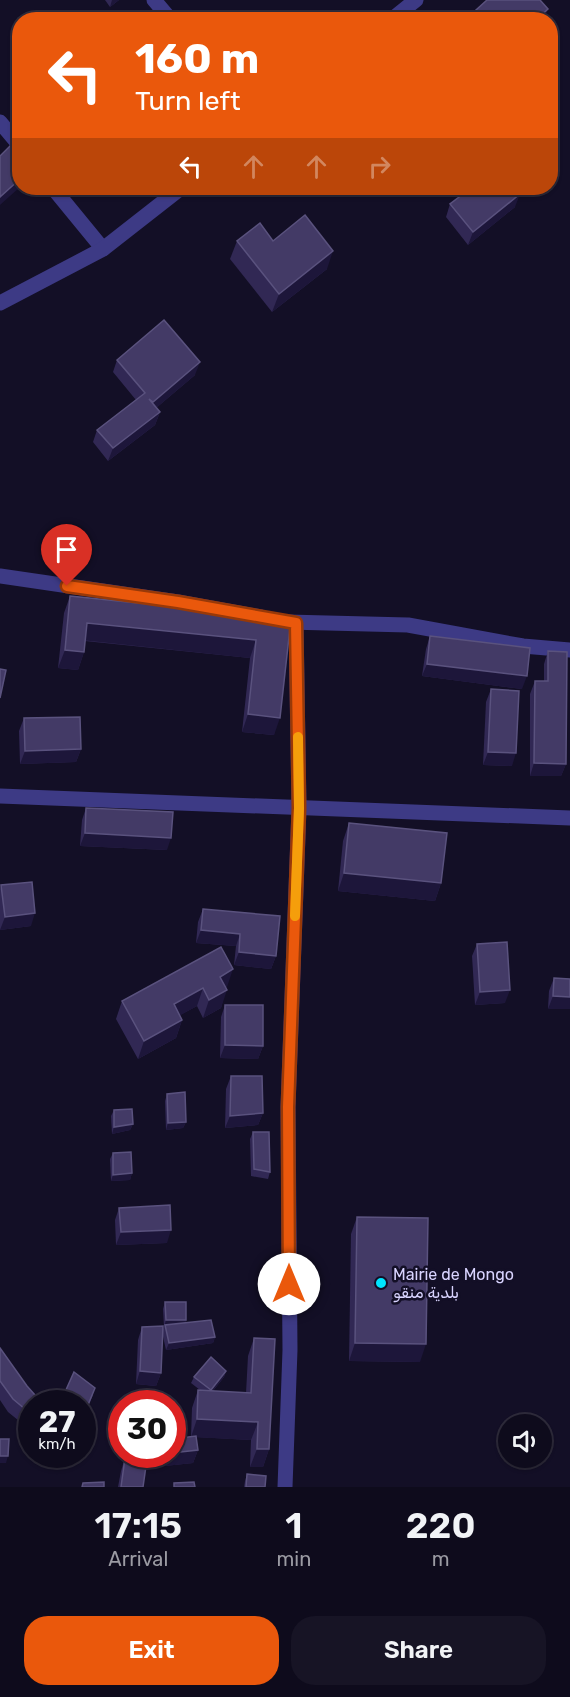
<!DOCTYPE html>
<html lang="en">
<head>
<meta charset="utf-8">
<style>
	body { margin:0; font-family:Rubik,Vazirmatn,sans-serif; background:#171425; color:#f1f3f6; height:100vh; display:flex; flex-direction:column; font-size:22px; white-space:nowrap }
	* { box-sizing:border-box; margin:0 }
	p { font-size:20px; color:#9b9ba3 }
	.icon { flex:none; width:33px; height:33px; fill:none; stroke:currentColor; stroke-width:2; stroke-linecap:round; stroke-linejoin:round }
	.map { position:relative; height:1487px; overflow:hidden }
	.side { display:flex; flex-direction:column; background:#0e0b1c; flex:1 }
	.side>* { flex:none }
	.hud { position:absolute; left:12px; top:12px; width:546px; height:183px; border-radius:24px; box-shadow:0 2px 4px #0004,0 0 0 2px #2e2b3b; background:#ea580c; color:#fff; overflow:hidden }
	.controls { position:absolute; left:498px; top:1414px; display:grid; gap:12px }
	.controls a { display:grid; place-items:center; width:54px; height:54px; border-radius:50%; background:#0e0b1c; box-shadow:0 2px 4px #0004,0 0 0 2px #2e2b3b; font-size:30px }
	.speed { position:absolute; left:18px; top:1390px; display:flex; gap:12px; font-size:30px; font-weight:700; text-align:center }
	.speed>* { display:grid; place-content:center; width:78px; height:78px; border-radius:50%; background:#0e0b1c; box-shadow:0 2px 4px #0004,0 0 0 2px #2e2b3b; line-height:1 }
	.speed small { font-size:15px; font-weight:400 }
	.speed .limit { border:9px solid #d22; background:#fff; color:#111 }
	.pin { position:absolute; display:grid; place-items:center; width:51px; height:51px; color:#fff; margin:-62px -26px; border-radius:50% 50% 50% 0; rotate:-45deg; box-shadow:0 0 6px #0007 }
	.pin .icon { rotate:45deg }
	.me { position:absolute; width:66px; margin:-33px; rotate:0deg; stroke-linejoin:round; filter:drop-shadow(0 0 4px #0008) }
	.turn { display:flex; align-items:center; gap:21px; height:126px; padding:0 24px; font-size:27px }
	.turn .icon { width:78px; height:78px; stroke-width:2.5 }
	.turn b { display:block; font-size:42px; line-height:51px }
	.lanes { display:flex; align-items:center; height:57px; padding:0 24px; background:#0003; justify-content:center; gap:30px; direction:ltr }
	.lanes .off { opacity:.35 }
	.eta { display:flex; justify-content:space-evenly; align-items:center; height:102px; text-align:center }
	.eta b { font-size:36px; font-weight:600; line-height:42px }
	.cta { display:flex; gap:12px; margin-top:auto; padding:12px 24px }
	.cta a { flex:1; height:69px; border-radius:24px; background:#ea580c; color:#fff; font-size:24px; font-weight:600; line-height:69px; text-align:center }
	.cta a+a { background:#171425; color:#f1f3f6 }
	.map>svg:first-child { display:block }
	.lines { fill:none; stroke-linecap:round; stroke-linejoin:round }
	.street { stroke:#3d3a85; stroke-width:15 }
	.wall { fill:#312854 }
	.shaded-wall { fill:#1d163a }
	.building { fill:#433a66; stroke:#5a527e; stroke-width:1.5 }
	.route-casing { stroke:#983908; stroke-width:15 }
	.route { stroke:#ea580c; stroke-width:10 }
	.slow { stroke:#f59e0b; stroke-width:10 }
	.poi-dot { fill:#00e5ff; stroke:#130f26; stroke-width:2 }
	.labels { text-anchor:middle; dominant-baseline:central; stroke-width:5; stroke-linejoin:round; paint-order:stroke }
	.poi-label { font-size:16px; fill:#d9d4ff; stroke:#130f26; text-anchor:start }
</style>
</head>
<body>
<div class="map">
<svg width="570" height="1487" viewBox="0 0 570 1487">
	<rect width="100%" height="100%" fill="#130f26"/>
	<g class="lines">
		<g class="street">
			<path d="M154,0L171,20"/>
			<path d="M391,20L416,0"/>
			<path d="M0,122L20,146"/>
			<path d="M53,188L103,249"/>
			<path d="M0,303L103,249L181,188"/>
			<path d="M0,576L178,602L261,617"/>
			<path d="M287,622L408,625L523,646L570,650"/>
			<path d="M0,796L570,818"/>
			<path d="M285,1487L290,1350L288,1107L299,808L296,623"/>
		</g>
	</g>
	<g class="wall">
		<path d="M105,0H119L110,7Z"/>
		<path d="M450,204L515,207L468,245L446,217Z"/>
		<path d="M237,241L327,269L272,312L230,259Z"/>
		<path d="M117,360L195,375L156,408L160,412L155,425L108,461L93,442L97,430L136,400L113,372Z"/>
		<path d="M70,596L291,619L274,735L242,732L250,658L85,641L84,652L78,670L58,668L64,613Z"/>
		<path d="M430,636L522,689L422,676L426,649Z"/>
		<path d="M548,651L566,764L561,776H530V694L535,681H544V664Z"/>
		<path d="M491,689L512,766L483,765L486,702Z"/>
		<path d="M24,718L81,749L76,762L20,764L19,731Z"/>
		<path d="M86,808L167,850L80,846L82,820Z"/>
		<path d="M349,823L441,883L435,901L338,891L343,841Z"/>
		<path d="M1,885L31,926L0,930V889Z"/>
		<path d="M203,909L276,956L271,969L234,965L236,946L196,943L198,922Z"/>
		<path d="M477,944L505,1003L475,1005L472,956Z"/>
		<path d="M221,947L227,987H226L221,1008L203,1018L197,1006L180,1015L182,1020L176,1038L138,1059L116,1019L122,1001Z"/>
		<path d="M554,978L570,979L548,1009L549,991Z"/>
		<path d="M225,1005L263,1046L258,1059L220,1058L221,1017Z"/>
		<path d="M231,1076L263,1113L258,1125L225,1128L226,1089Z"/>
		<path d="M167,1094L186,1122L183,1128L166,1130L165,1101Z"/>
		<path d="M114,1110L133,1124L130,1130L112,1134L111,1116Z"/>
		<path d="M253,1132L270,1172L268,1179L251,1176L250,1139Z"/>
		<path d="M113,1153L132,1173L130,1180L111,1181L110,1159Z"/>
		<path d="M119,1208L167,1243L116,1245L115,1220Z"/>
		<path d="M357,1217L420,1362L349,1361L351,1234Z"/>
		<path d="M165,1302L186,1320L185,1323L215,1337L213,1343L166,1350L162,1332L161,1373L156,1386L136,1384L138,1340L142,1327L162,1332L164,1327L163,1309Z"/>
		<path d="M254,1338L269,1449L263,1467H250L251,1440L196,1437L198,1450L193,1463L145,1468L143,1487H118L121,1471L125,1458H127V1455H172L191,1437L192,1408L198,1390H200L191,1383L194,1377L226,1371L224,1377L213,1391L246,1393L248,1356Z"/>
		<path d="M0,1348L32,1404V1448H28L29,1429L8,1412L0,1400Z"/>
		<path d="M74,1372L93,1395L83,1418L82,1404H60Z"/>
		<path d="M247,1474L265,1487H244L245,1481Z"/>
	</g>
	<g class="shaded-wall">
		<path d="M112,0H119L110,7Z"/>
		<path d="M548,9L544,20H536Z"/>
		<path d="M20,179V187L0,205V197Z"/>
		<path d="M520,194L515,207L468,245L473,232Z"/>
		<path d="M333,251L327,269L272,312L279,294Z"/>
		<path d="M200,362L195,375L149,414L153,402Z"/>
		<path d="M160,412L155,425L108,461L113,448Z"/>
		<path d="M87,623L256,640L250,658L81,640Z"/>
		<path d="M65,650L84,652L78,670L58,668Z"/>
		<path d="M427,664L527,676L522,689L422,676Z"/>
		<path d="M248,714L280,718L274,735L242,732Z"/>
		<path d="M81,749L76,762L20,764L25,751Z"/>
		<path d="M488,752L516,753L512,766L483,765Z"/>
		<path d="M534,763L566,764L561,776H530Z"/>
		<path d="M85,833L171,838L167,850L80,846Z"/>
		<path d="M344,873L441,883L435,901L338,891Z"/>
		<path d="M35,913L31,926L0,930L5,917Z"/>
		<path d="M201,930L240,934L236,946L196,943Z"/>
		<path d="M239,952L276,956L271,969L234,965Z"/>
		<path d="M233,969L227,987L213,994L220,977Z"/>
		<path d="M203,988L197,1006L168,1022L174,1004Z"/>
		<path d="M227,990L221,1008L203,1018L209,1000Z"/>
		<path d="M510,990L505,1003L475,1005L480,992Z"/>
		<path d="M553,996L570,997V1009H548Z"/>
		<path d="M182,1020L176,1038L138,1059L144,1041Z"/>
		<path d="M225,1045L263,1046L258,1059L220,1058Z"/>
		<path d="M263,1113L258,1125L225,1128L230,1116Z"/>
		<path d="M186,1122L183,1128L166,1130L168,1123Z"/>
		<path d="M133,1124L130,1130L112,1134L114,1127Z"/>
		<path d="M132,1173L130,1180L111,1181L113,1175Z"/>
		<path d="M171,1230L167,1243L116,1245L121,1232Z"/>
		<path d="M166,1320H186L183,1327L165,1325L164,1327Z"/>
		<path d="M215,1337L213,1343L166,1350L169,1343Z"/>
		<path d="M355,1343L426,1344L420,1362L349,1361Z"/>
		<path d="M140,1371L161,1373L156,1386L136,1384Z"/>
		<path d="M226,1371L224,1377L208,1397L211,1390Z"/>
		<path d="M197,1419L258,1422L251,1440L191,1437Z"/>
		<path d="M31,1441H32V1448H28Z"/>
		<path d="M257,1449H269L263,1467H250Z"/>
		<path d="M198,1450L193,1463L129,1470L133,1458L155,1455H172V1453Z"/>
		<path d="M0,1456H8L6,1463H0Z"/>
	</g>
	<g class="building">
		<path d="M487,0H540L548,9L536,20H465Z"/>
		<path d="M10,146L20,156V179L0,197V156Z"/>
		<path d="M471,188H515L520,194L473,232L450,204Z"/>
		<path d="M305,215L333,251L279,294L237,241L260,223L273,241Z"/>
		<path d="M164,320L200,362L153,402L149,399L160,412L113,448L97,430L145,393L117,360Z"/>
		<path d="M70,596L291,619L280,718L248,714L256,640L87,623L84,652L65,650Z"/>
		<path d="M430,636L530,648L527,676L427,664Z"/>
		<path d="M548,651L567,652L566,764L534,763L535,681H548Z"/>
		<path d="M0,669L6,670L0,698Z"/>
		<path d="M491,689L519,691L516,753L488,752Z"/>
		<path d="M80,717L81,749L25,751L24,718Z"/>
		<path d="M86,808L173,812L171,838L85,833Z"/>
		<path d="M349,823L447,833L441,883L344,873Z"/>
		<path d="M32,882L35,913L5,917L1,885Z"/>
		<path d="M203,909L280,916L276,956L239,952L240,934L201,930Z"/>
		<path d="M507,942L510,990L480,992L477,944Z"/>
		<path d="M221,947L233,969L220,977L227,990L209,1000L203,988L174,1004L182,1020L144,1041L122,1001Z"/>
		<path d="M554,978L570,979V997L553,996Z"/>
		<path d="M225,1005H263V1046L225,1045Z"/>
		<path d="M231,1076H262L263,1113L230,1116Z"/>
		<path d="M185,1092L186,1122L168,1123L167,1094Z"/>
		<path d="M132,1109L133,1124L114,1127V1110Z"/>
		<path d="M253,1132H269L270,1172L254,1169Z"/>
		<path d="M131,1152L132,1173L113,1175V1153Z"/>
		<path d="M170,1205L171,1230L121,1232L119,1208Z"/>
		<path d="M357,1217L428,1218L426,1344L355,1343Z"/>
		<path d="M165,1302H186V1320H166Z"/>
		<path d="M211,1320L215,1337L169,1343L165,1325Z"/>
		<path d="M163,1326L161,1373L140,1371L142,1327Z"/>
		<path d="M254,1338L275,1339L269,1449H257L258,1422L197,1419L198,1390L251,1393Z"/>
		<path d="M0,1348L27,1386L43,1404H32V1415L13,1399L0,1381Z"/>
		<path d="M211,1357L226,1371L211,1390L194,1377Z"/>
		<path d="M74,1372L95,1388L85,1412L82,1410V1404H68L61,1401Z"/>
		<rect x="31" y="1422" width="1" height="19"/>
		<path d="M196,1436L198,1450L172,1453V1439Z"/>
		<path d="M0,1439H9L8,1456H0Z"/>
		<path d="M133,1455H155L133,1458Z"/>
		<path d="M125,1458L147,1459L143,1487H121Z"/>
		<path d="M247,1474L266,1476L265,1487H246Z"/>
		<path d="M104,1482V1487H82L83,1483Z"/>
		<path d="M194,1482L195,1487H174V1483Z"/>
	</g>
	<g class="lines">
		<defs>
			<path id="route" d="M67,586L178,602L296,623L299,808L288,1107L289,1284"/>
		</defs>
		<use href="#route" class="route-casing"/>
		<use href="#route" class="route"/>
		<path class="slow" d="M295,916L299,808L298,737"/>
	</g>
	<circle class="poi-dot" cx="381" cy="1283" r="6"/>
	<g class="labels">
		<g class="poi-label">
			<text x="393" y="1274">Mairie de Mongo<tspan x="393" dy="18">بلدية منقو</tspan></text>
		</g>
	</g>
</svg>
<div class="controls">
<a><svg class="icon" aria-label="sound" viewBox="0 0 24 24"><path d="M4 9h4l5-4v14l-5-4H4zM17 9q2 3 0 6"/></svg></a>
</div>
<div class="speed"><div>27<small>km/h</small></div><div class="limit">30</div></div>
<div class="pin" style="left:67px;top:586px;background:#d93025"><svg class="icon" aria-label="arrive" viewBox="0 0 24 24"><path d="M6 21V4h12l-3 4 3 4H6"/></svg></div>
<svg class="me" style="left:289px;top:1284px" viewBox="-20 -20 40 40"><circle r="19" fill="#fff"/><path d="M0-13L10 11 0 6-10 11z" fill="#ea580c"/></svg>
<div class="hud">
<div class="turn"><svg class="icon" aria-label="left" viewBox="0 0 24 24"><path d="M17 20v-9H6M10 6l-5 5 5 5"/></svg><div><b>160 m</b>Turn left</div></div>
<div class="lanes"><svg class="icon" aria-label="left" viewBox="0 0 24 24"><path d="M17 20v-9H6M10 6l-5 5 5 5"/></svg><svg class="icon off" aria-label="ahead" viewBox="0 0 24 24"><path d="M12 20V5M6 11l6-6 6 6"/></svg><svg class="icon off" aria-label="ahead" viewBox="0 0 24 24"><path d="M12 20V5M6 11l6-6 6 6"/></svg><svg class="icon off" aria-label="right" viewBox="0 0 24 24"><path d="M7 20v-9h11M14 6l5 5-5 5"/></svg></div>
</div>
</div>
<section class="side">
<div class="eta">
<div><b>17:15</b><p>Arrival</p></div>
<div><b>1</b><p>min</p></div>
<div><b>220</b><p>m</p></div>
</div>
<div class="cta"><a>Exit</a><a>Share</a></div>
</section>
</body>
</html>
